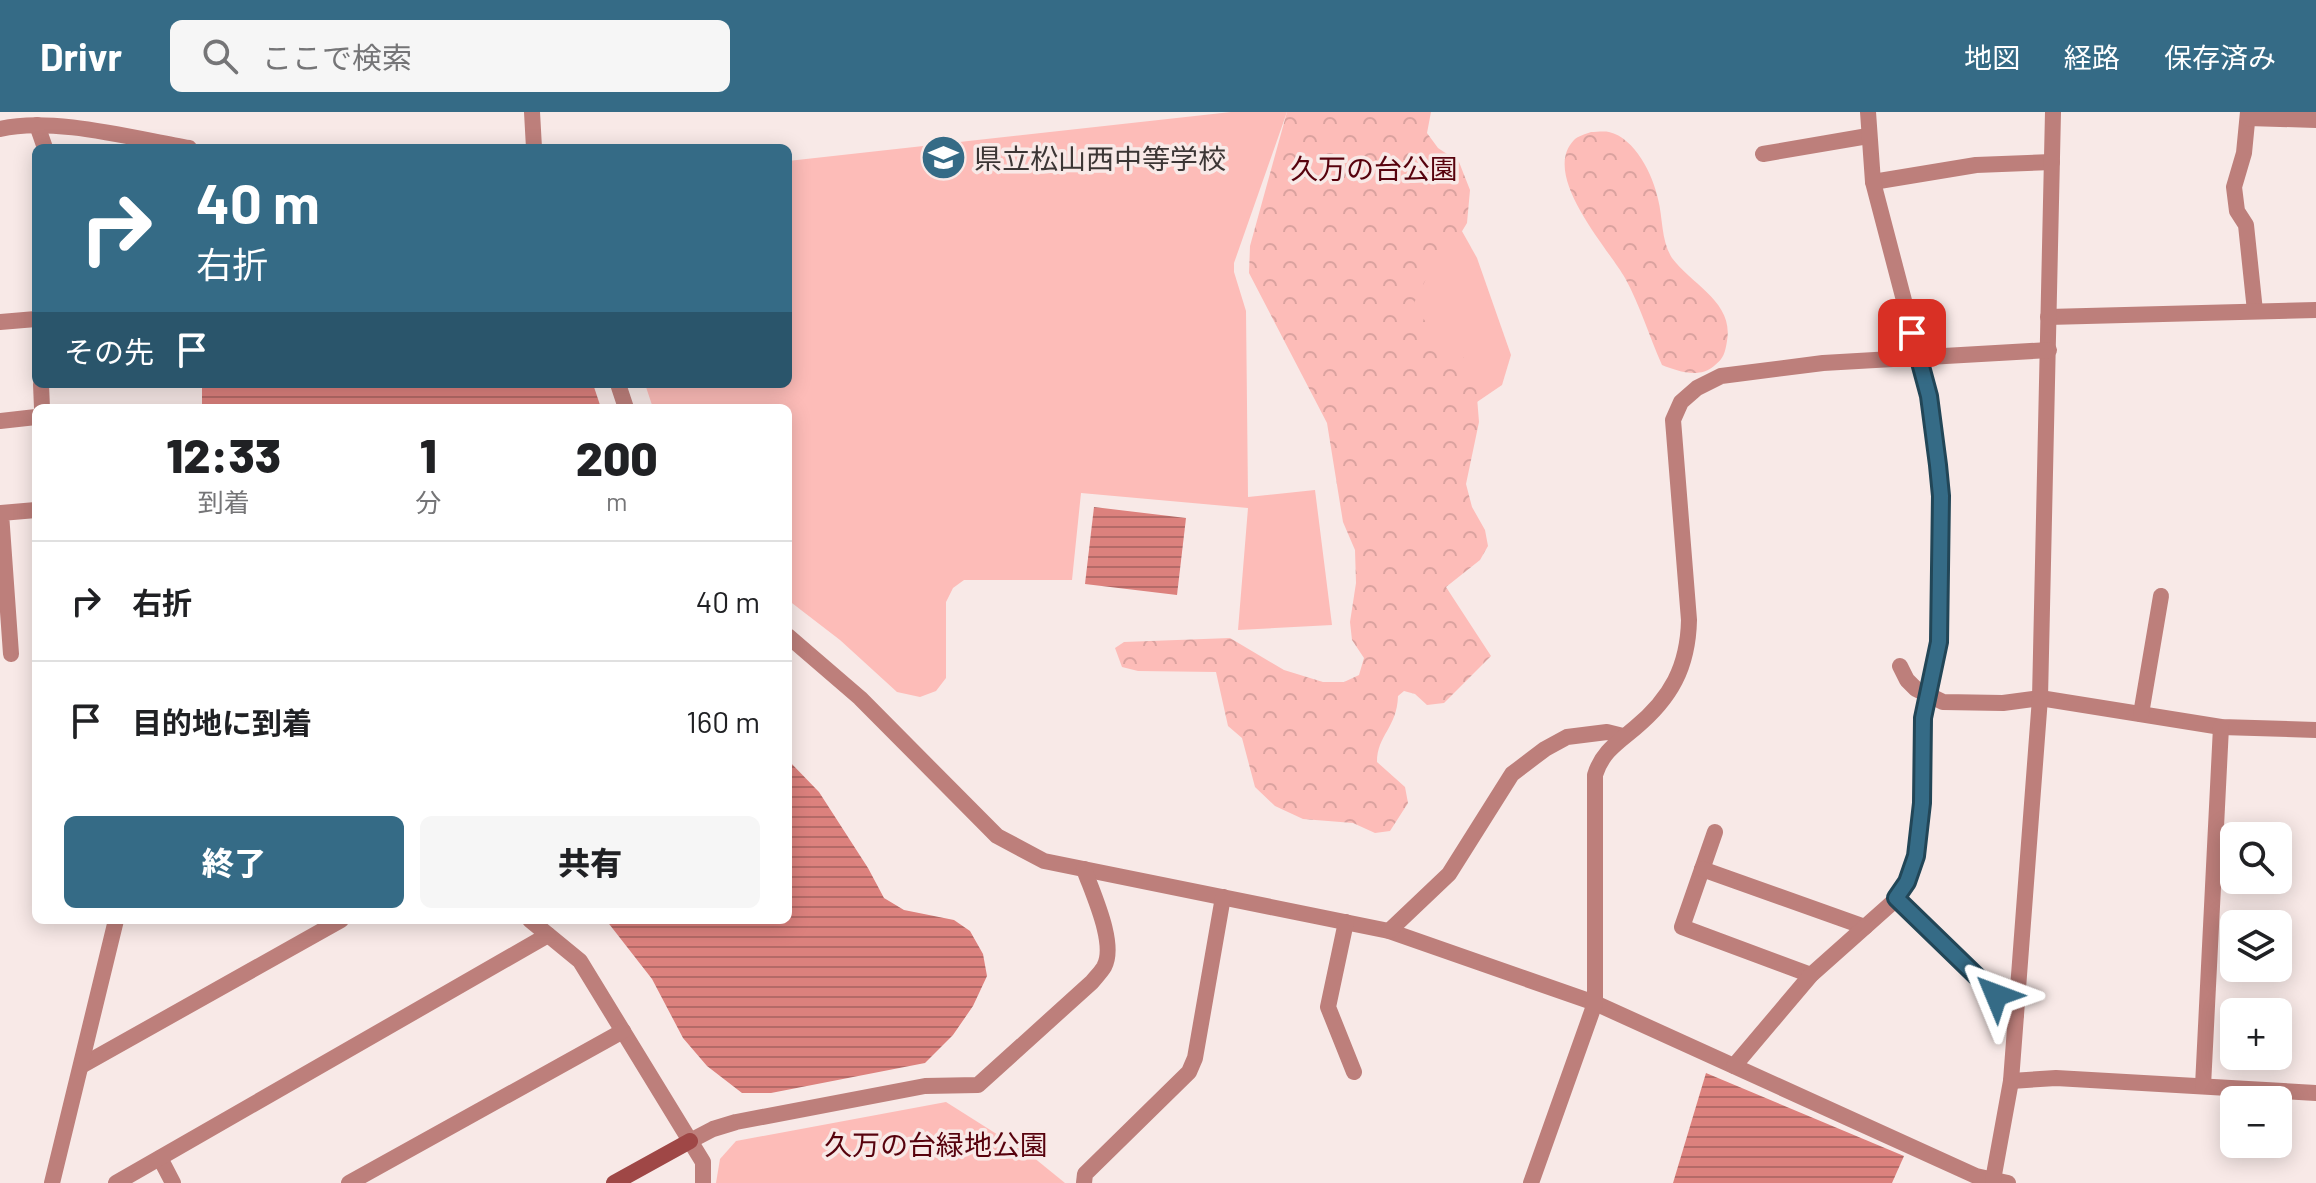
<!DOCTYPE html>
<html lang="ja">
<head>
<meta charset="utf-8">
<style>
	body { margin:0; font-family:Barlow,"Noto Sans JP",sans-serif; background:#f6f6f6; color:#202124; height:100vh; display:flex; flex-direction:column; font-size:30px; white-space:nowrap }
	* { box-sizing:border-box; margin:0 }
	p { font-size:26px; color:#757577 }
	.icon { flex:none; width:44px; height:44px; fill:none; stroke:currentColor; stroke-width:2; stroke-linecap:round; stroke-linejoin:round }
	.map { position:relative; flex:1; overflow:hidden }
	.drawer { position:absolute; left:32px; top:292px; width:760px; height:520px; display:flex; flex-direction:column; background:#fff; border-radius:12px; box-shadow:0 4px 20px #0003 }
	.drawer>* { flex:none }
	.top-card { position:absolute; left:32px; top:32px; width:760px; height:244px; border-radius:12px; box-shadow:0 4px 20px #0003; background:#356b86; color:#fff; overflow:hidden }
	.controls { position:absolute; left:2220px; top:710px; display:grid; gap:16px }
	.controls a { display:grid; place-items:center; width:72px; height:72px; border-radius:12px; background:#fff; box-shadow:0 4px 20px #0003; font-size:40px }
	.pin { position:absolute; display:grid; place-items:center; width:68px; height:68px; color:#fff; margin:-34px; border-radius:16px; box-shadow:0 4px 12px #0006 }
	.me { position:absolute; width:88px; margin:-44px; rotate:314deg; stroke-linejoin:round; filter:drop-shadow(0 0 6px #0008) }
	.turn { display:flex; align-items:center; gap:28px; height:168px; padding:0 32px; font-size:36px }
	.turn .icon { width:104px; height:104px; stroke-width:2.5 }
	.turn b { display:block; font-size:56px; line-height:68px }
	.then { display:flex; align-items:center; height:76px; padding:0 32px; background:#0003; gap:16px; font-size:30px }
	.eta { display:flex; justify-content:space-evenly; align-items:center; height:136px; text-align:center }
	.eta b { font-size:48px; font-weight:800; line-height:56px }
	.button { display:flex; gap:16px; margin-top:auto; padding:16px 32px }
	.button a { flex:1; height:92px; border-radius:12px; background:#356b86; color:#fff; font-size:32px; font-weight:800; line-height:92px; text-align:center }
	.button a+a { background:#f6f6f6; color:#202124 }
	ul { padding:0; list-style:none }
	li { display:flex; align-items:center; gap:24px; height:120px; padding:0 32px; border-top:2px solid #e0e0e0 }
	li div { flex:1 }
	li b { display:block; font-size:30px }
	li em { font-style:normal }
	header { display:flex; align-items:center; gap:48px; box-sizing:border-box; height:112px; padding:0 40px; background:#356b86; color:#fff }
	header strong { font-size:38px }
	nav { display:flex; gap:44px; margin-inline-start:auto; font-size:28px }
	.search { width:560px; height:72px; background:#f6f6f6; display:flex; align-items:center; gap:20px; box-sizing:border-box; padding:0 28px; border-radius:12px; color:#757577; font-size:30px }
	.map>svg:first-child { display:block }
	.green { fill:#fdbcb8 }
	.forest { fill:url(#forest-crowns) }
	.water { fill:url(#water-rules) }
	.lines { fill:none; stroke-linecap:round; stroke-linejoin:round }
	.street { stroke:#bd7f7b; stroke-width:16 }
	.secondary { stroke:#9f4746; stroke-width:16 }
	.route-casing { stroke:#224657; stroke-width:20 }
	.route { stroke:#356b86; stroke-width:14 }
	.labels { text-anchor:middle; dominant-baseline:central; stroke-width:7; stroke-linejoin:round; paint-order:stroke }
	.poi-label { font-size:28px; fill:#3c3635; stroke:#f8e9e7; text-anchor:start }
	.park-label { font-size:28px; fill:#57020d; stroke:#f8e9e7 }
</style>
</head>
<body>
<header>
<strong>Drivr</strong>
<div class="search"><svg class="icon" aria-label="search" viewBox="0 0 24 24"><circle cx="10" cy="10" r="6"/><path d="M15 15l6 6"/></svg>ここで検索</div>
<nav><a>地図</a><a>経路</a><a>保存済み</a></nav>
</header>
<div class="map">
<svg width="2316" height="1071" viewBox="0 0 2316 1071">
	<defs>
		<pattern id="forest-crowns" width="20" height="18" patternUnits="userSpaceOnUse" patternTransform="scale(2)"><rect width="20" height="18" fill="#fdbcb8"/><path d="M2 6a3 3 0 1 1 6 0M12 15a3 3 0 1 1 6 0" fill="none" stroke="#daa29f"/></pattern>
		<pattern id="water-rules" width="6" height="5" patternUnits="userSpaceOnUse" patternTransform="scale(2)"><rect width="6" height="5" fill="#dc817d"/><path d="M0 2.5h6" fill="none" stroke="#b46a67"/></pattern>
	</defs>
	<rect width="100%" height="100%" fill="#f8e9e7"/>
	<g class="green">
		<path d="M1231,0H1287L1234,151V160L1246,199L1248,385L1315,378L1332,513L1238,518L1248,396L1081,381L1072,468H964L953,476L946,490V566L936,579L920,585L897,580L840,528L788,488V296H653L645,272H788V49Z"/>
		<path d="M1439,78L1477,146L1511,243L1502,273L1477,290L1452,277L1396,180Z"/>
		<path d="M946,990L1033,1045L1065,1071H716L720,1047L736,1029Z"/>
	</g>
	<g class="forest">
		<path d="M1287,0H1431L1427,21L1438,36L1459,50L1470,78L1467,111L1444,149L1426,167L1414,191L1433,222L1462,244L1475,260L1479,310L1466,372L1472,395L1485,418L1488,434L1480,448L1446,475L1491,544L1444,591L1427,593L1415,582L1404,579L1398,584C1397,616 1377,623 1377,650L1405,675L1408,691L1390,719L1375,721L1353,711L1303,707L1275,694L1255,675L1242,626L1228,614L1216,560L1138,559L1122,555L1115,536L1124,530L1230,526L1284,558L1323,570H1344L1359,563L1364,546L1352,528L1350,510L1356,471L1355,438L1343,410L1327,311L1249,161L1250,134Z"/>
		<path d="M1591,20C1596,20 1604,19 1609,20C1635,26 1653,63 1658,87C1663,106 1661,129 1672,146C1692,173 1734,190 1727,229C1725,241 1724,246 1714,254C1699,267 1677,259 1662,253C1649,224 1640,193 1625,166C1608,136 1540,63 1574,28C1578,24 1586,22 1591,20Z"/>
	</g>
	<g class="water">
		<path d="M202,272H593L601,296H202Z"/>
		<path d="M1094,395L1186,406L1177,483L1085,472Z"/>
		<path d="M788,648L819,680L868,756L884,786L904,798L954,808L970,819L983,842L987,864L973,894L953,923L925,951L771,981H742L707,954L683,926L652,867L606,808H788Z"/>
		<path d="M1706,961L1904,1044L1892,1071H1673Z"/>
	</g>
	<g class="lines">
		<g class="street">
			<path d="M532,0L534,36"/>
			<path d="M2248,0L2244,41L2234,75L2237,99L2246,113L2255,199"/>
			<path d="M2248,6L2316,8"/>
			<path d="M37,13L45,36"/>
			<path d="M0,17C51,4 136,27 189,36"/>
			<path d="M1763,42L1868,24"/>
			<path d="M1873,70L1976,53L2052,50"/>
			<path d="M2048,205L2316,198"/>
			<path d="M0,210L36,207"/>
			<path d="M41,272L42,296"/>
			<path d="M618,272L626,296"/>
			<path d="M0,309L36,305"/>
			<path d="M788,524L860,586L997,724L1044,749L1389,819L1595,891L1976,1064L2008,1071"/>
			<path d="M11,542L1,401L36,398"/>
			<path d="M1900,554L1907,568L1916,577L1943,590L2003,591L2040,586L2221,615L2316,618"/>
			<path d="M2141,602L2161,484"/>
			<path d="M1715,720L1682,815L1811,863"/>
			<path d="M1702,757L1865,815"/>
			<path d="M1896,786L2016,903"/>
			<path d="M530,808L580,849L703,1050V1071"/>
			<path d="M1346,810L1328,895L1354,960"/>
			<path d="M1389,819L1449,762L1512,662L1545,637L1567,625L1607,620L1623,624"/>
			<path d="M81,954L341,808"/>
			<path d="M1734,954L1811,863L1893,790L1907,770L1916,744L1920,717L1923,606L1939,530L1941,384L1929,284L1873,70L1868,0"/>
			<path d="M2011,969L2056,966L2316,981"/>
			<path d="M2203,974L2221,615"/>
			<path d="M690,1029L713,1017L736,1010L925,974L978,973L1092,870C1096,865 1101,860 1104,855C1117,832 1092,780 1084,757"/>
			<path d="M160,1046L173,1071"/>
			<path d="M1993,1068L2011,969L2040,586L2053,0"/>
			<path d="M52,1071L116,808"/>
			<path d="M116,1071L548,823"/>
			<path d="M349,1071L623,919"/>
			<path d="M1084,1071L1085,1062L1189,960L1195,946L1223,785"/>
			<path d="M1531,1071L1595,891V663C1602,640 1617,631 1635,616C1671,586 1688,555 1689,508L1673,308L1681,290L1697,276L1721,264L1823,251L2049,238"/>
		</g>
		<path class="secondary" d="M614,1071L690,1029"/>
	</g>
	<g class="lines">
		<defs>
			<path id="route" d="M1912,221L1929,284L1938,353L1941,384L1939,530L1923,606L1922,691L1916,744L1907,770L1896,786L1996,883"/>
		</defs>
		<use href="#route" class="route-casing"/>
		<use href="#route" class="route"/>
	</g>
	<defs>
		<symbol id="school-disc" viewBox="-11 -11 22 22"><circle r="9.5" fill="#356b86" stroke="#f8e9e7"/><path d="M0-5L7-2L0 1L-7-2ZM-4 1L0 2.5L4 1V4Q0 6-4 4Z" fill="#fff"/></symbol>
	</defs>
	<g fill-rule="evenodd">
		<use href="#school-disc" x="918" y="20" width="51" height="51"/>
	</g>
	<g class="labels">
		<g class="poi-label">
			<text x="974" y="46">県立松山西中等学校</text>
		</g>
		<g class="park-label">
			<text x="1374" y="56">久万の台公園</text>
			<text x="936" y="1032">久万の台緑地公園</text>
		</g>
	</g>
</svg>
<div class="controls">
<a><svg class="icon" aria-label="search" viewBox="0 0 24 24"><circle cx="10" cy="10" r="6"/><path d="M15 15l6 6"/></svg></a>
<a><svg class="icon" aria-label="layers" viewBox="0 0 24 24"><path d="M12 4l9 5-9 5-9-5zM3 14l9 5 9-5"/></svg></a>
<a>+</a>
<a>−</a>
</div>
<div class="pin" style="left:1912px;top:221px;background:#d93025"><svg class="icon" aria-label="arrive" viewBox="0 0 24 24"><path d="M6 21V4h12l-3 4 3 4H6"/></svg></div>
<svg class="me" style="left:1996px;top:883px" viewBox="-20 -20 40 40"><path d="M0-17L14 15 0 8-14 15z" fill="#356b86" stroke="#fff" stroke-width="4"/></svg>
<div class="top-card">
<div class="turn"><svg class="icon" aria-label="right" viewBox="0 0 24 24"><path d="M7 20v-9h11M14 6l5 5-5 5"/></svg><div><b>40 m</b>右折</div></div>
<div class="then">その先<svg class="icon" aria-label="arrive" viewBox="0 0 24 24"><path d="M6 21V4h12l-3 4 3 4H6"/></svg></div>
</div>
<section class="drawer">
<div class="eta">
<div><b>12:33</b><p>到着</p></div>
<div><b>1</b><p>分</p></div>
<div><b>200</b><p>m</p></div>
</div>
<ul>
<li><svg class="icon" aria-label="right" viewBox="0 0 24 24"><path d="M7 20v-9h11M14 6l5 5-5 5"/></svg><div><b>右折</b></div><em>40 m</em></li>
<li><svg class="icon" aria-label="arrive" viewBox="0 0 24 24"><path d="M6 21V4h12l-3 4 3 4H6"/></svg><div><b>目的地に到着</b></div><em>160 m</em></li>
</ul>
<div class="button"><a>終了</a><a>共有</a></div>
</section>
</div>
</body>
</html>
